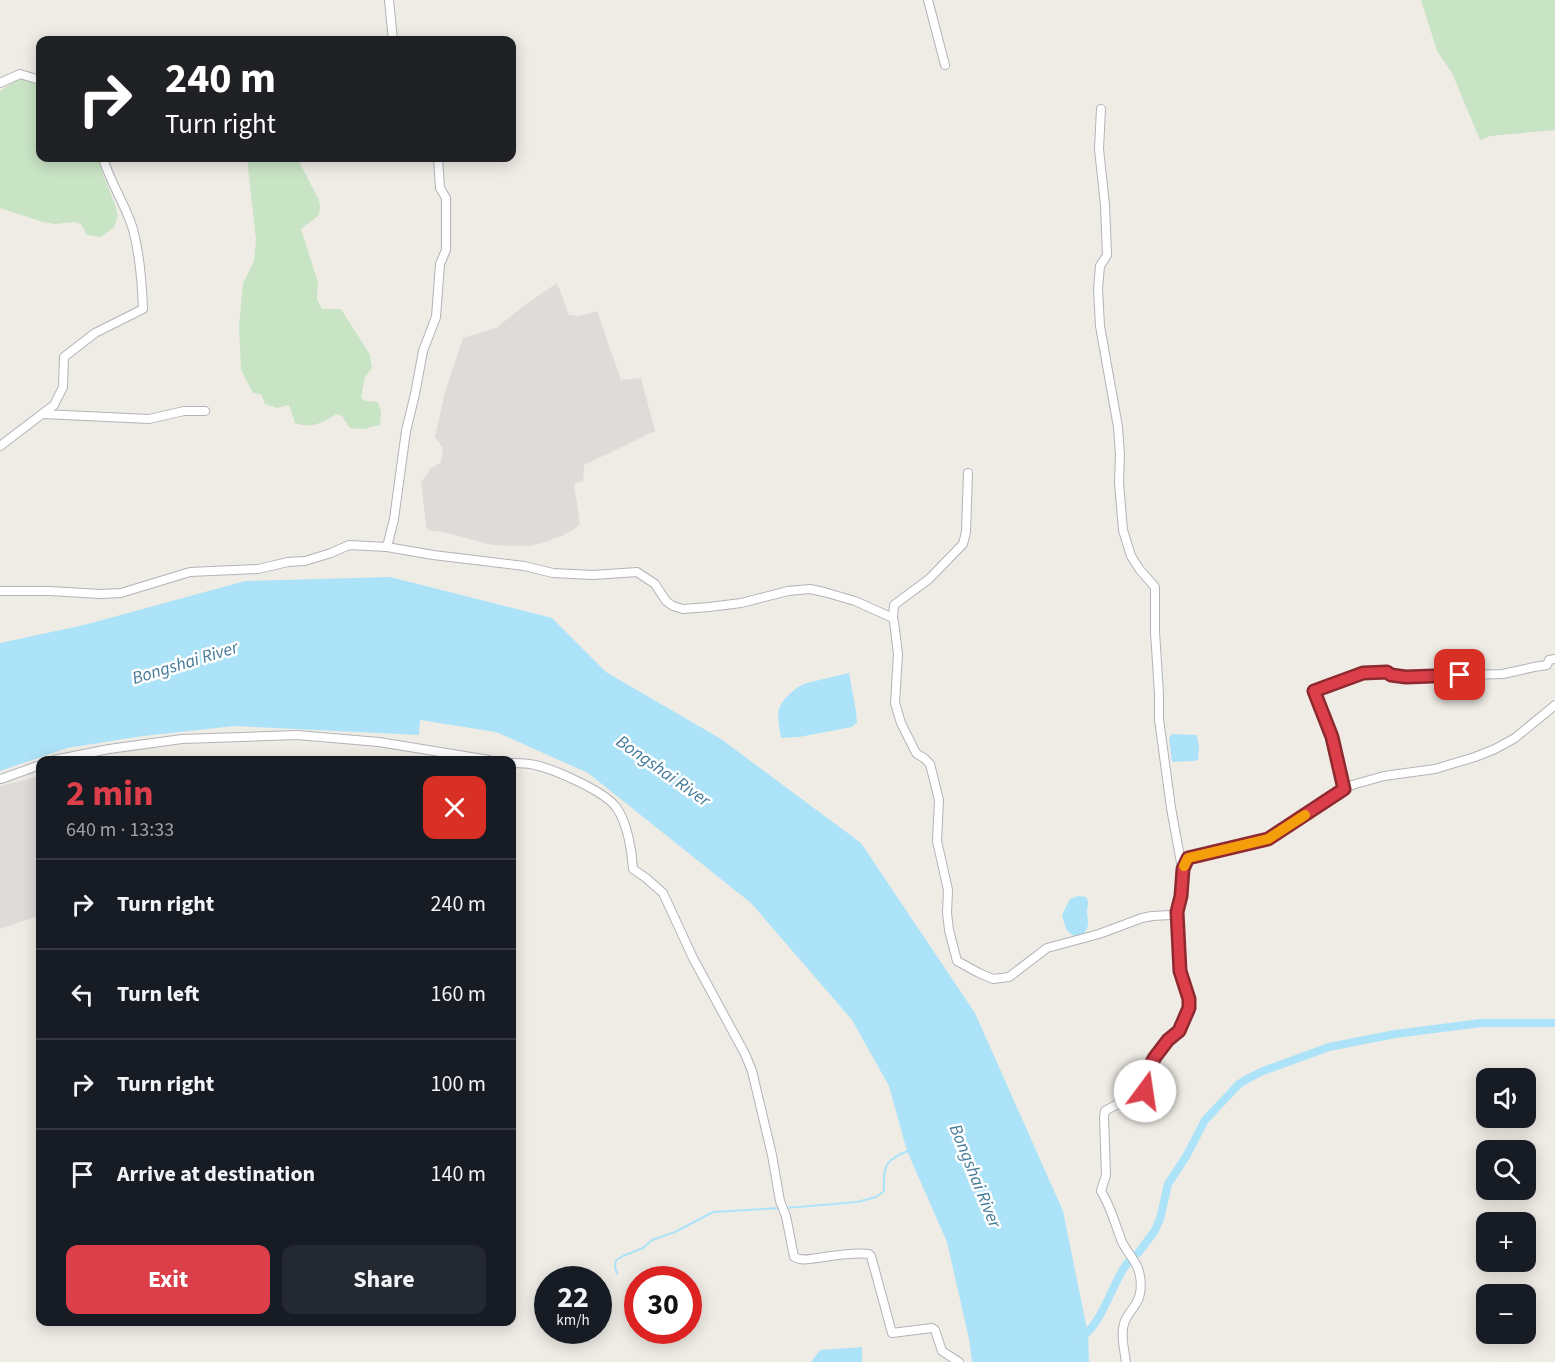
<!DOCTYPE html>
<html lang="en">
<head>
<meta charset="utf-8">
<style>
	body { margin:0; font-family:"Source Sans 3",sans-serif; background:#242831; color:#f1f3f6; height:100vh; display:flex; flex-direction:column; font-size:22px; white-space:nowrap }
	* { box-sizing:border-box; margin:0 }
	p { font-size:20px; color:#9ea1a6 }
	.icon { flex:none; width:33px; height:33px; fill:none; stroke:currentColor; stroke-width:2; stroke-linecap:round; stroke-linejoin:round }
	.map { position:relative; flex:1; overflow:hidden }
	.panel { position:absolute; left:36px; top:756px; width:480px; height:570px; display:flex; flex-direction:column; background:#171b24; border-radius:12px; box-shadow:0 3px 15px #0003 }
	.panel>* { flex:none }
	.guide { position:absolute; left:36px; top:36px; width:480px; height:126px; border-radius:12px; box-shadow:0 3px 15px #0003; background:#202124; color:#fff; overflow:hidden }
	.buttons { position:absolute; left:1476px; top:1068px; display:grid; gap:12px }
	.buttons a { display:grid; place-items:center; width:60px; height:60px; border-radius:12px; background:#171b24; box-shadow:0 3px 15px #0003; font-size:30px }
	.speed { position:absolute; left:534px; top:1266px; display:flex; gap:12px; font-size:30px; font-weight:700; text-align:center }
	.speed>* { display:grid; place-content:center; width:78px; height:78px; border-radius:50%; background:#171b24; box-shadow:0 3px 15px #0003; line-height:1 }
	.speed small { font-size:15px; font-weight:400 }
	.speed .limit { border:9px solid #d22; background:#fff; color:#111 }
	.pin { position:absolute; display:grid; place-items:center; width:51px; height:51px; color:#fff; margin:-26px; border-radius:12px; box-shadow:0 3px 9px #0006 }
	.me { position:absolute; width:66px; margin:-33px; rotate:14deg; stroke-linejoin:round; filter:drop-shadow(0 0 4px #0008) }
	.turn { display:flex; align-items:center; gap:21px; height:126px; padding:0 30px; font-size:27px }
	.turn .icon { width:78px; height:78px; stroke-width:2.5 }
	.turn b { display:block; font-size:42px; line-height:51px }
	.round { display:grid; place-items:center; flex:none; width:63px; height:63px; border-radius:12px; background:#242831 }
	.head { display:flex; align-items:center; justify-content:space-between; height:102px; padding:0 30px }
	h1 { font-size:36px; font-weight:700; line-height:45px; color:#dc3f4a }
	.primary-button { display:flex; gap:12px; margin-top:auto; padding:12px 30px }
	.primary-button a { flex:1; height:69px; border-radius:12px; background:#dc3f4a; color:#fff; font-size:24px; font-weight:700; line-height:69px; text-align:center }
	.primary-button a+a { background:#242831; color:#f1f3f6 }
	ul { padding:0; list-style:none }
	li { display:flex; align-items:center; gap:18px; height:90px; padding:0 30px; border-top:2px solid #363941 }
	li div { flex:1 }
	li b { display:block; font-size:22px }
	li em { font-style:normal }
	.map>svg:first-child { display:block }
	.industrial { fill:#dedbd8 }
	.green { fill:#c9e4c5 }
	.water { fill:#ade3f8 }
	.lines { fill:none; stroke-linecap:round; stroke-linejoin:round }
	.stream { stroke:#ade3f8; stroke-width:2 }
	.canal { stroke:#ade3f8; stroke-width:8 }
	.minor-casing { stroke:#b1b4b7; stroke-width:10 }
	.minor { stroke:#fff; stroke-width:8 }
	.route-casing { stroke:#8f2930; stroke-width:15 }
	.route { stroke:#dc3f4a; stroke-width:10 }
	.slow { stroke:#f59e0b; stroke-width:10 }
	.labels { text-anchor:middle; dominant-baseline:central; stroke-width:5; stroke-linejoin:round; paint-order:stroke }
	.water-label { font-size:18px; font-style:italic; fill:#437a99; stroke:#fff }
</style>
</head>
<body>
<div class="map">
<svg width="1555" height="1362" viewBox="0 0 1555 1362">
	<rect width="100%" height="100%" fill="#efece6"/>
	<g class="industrial">
		<path d="M557,283L569,315L579,316L597,311L621,380L641,378L655,431L584,465L583,481L574,484L580,524L573,530L561,536L542,543L529,546L492,545L443,532L427,530L421,483L431,468L441,463L443,448L435,437L445,392L463,338L496,328L525,305Z"/>
		<path d="M40,776V915L0,929V786Z"/>
	</g>
	<g class="green">
		<path d="M1421,0H1555V130L1490,136L1480,140L1452,73L1437,51Z"/>
		<path d="M20,77L40,84V158H99L103,175L115,204L118,216L114,227L101,237L87,235L81,224L75,222L55,224L43,222L0,208V91Z"/>
		<path d="M249,158H297L319,200L320,207L319,215L301,229L318,282L317,299L322,309H341L370,355L372,368L365,377L361,398L366,401L378,402L381,412L380,425L364,429L350,428L342,416L336,414C323,423 311,429 295,423L289,405L277,408L265,404L261,394L253,393L241,370L239,325L243,283L254,261L256,240L248,167Z"/>
	</g>
	<g class="water">
		<path d="M390,577L552,618L606,672L721,739L861,843L975,1013L1063,1211L1088,1334L1089,1362H972L969,1339L947,1242L907,1151L889,1086L852,1020L751,903L588,773L496,732L420,720L419,735L235,726L143,736L67,748L0,771V643L84,625L245,581Z"/>
		<path d="M849,673L856,711L857,722L852,727L799,737L781,738C780,730 778,722 778,714C779,701 795,687 807,683Z"/>
		<path d="M1172,734L1197,735L1199,748L1198,760L1193,761L1172,762L1169,738Z"/>
		<path d="M1078,896L1086,897C1089,902 1088,904 1087,911C1087,917 1090,925 1086,930C1085,933 1081,935 1078,936C1067,937 1064,923 1062,915L1070,899Z"/>
		<path d="M862,1347V1362H811L820,1350Z"/>
	</g>
	<g class="lines">
		<g class="stream">
			<path d="M786,1208L857,1202L876,1197L884,1191C883,1165 885,1160 910,1150"/>
			<path d="M617,1274L615,1267L616,1260L623,1256L643,1248L652,1240L675,1232L713,1212L781,1208"/>
		</g>
		<g class="canal">
			<path d="M1138,1253L1154,1232L1160,1219L1168,1184L1187,1155L1205,1120L1239,1084L1249,1078L1263,1071L1329,1047L1395,1034L1481,1023H1555"/>
			<path d="M1080,1339C1105,1320 1110,1286 1128,1262"/>
		</g>
		<defs>
			<g id="minor">
				<path d="M389,0L393,40"/>
				<path d="M928,0L945,65"/>
				<path d="M0,83L20,74L40,80"/>
				<path d="M1101,109L1099,149L1105,205L1107,255L1100,266L1098,289L1100,326L1118,427L1120,455L1119,483L1123,530L1131,556L1140,570L1155,587V632L1159,694V719L1171,808L1182,868"/>
				<path d="M43,414L149,419L184,411H205"/>
				<path d="M0,446L54,405L63,387L64,357L95,333L143,309C142,281 140,253 132,226C124,202 110,182 103,158"/>
				<path d="M387,547L394,519L406,431L415,394L423,351L436,317L440,264L446,250V198L440,188L438,158"/>
				<path d="M0,591H49L101,594L121,593L190,572L258,569L288,562L305,561L331,553L349,545L387,547L433,555L524,566L553,573L593,575L637,572L655,584L666,601L673,606L683,609L709,607L741,603L788,591L810,589L824,592L855,601L893,618L894,622L898,654L895,703L901,723L915,751L917,754L924,758L930,764L939,800L937,841L948,890L947,913L949,930L957,961L979,973L993,979L1009,977L1047,948L1099,934L1142,918L1152,916L1171,915L1177,912"/>
				<path d="M893,618L894,605L929,579L963,544L966,532L968,473"/>
				<path d="M54,760L109,749L182,739L297,735L379,742L489,760"/>
				<path d="M512,763C519,763 527,763 535,765C554,769 604,791 616,807C627,822 632,850 633,869L646,878L663,893L693,958L745,1054L752,1071L772,1155L780,1201L786,1216L794,1257C803,1262 814,1258 824,1257C838,1255 855,1252 869,1254L871,1256L892,1333L932,1328L935,1330L942,1351L959,1362"/>
				<path d="M1,779L40,765"/>
				<path d="M1344,789L1332,737L1314,691L1363,673L1387,672L1391,675L1406,677L1503,674L1534,667L1547,665L1549,660L1555,659"/>
				<path d="M1126,1362C1124,1348 1119,1329 1127,1317C1132,1308 1139,1303 1140,1293C1142,1283 1140,1269 1134,1261C1130,1254 1126,1250 1122,1242C1115,1224 1111,1207 1101,1191L1106,1175L1104,1117L1105,1111C1118,1103 1132,1099 1145,1091L1150,1066L1155,1057L1168,1040L1179,1031L1189,1008V999L1180,971L1177,912L1181,896L1183,869L1188,858L1268,839L1352,785L1384,776L1435,769L1475,757L1495,749L1515,738L1555,705"/>
			</g>
		</defs>
		<use href="#minor" class="minor-casing"/>
		<use href="#minor" class="minor"/>
	</g>
	<g class="lines">
		<defs>
			<path id="route" d="M1145,1091L1150,1066L1155,1057L1168,1040L1179,1031L1189,1008V999L1180,971L1177,912L1181,896L1183,869L1188,858L1268,839L1344,789L1332,737L1314,691L1363,673L1387,672L1391,675L1406,677L1460,675"/>
		</defs>
		<use href="#route" class="route-casing"/>
		<use href="#route" class="route"/>
		<path class="slow" d="M1184,866L1188,858L1268,839L1305,815"/>
	</g>
	<g class="labels">
		<g class="water-label">
			<text transform="translate(185 663) rotate(-17)">Bongshai River</text>
			<text transform="translate(663 771) rotate(35)">Bongshai River</text>
			<text transform="translate(975 1176) rotate(68)">Bongshai River</text>
		</g>
	</g>
</svg>
<div class="buttons">
<a><svg class="icon" aria-label="sound" viewBox="0 0 24 24"><path d="M4 9h4l5-4v14l-5-4H4zM17 9q2 3 0 6"/></svg></a>
<a><svg class="icon" aria-label="search" viewBox="0 0 24 24"><circle cx="10" cy="10" r="6"/><path d="M15 15l6 6"/></svg></a>
<a>+</a>
<a>−</a>
</div>
<div class="speed"><div>22<small>km/h</small></div><div class="limit">30</div></div>
<div class="pin" style="left:1460px;top:675px;background:#d93025"><svg class="icon" aria-label="arrive" viewBox="0 0 24 24"><path d="M6 21V4h12l-3 4 3 4H6"/></svg></div>
<svg class="me" style="left:1145px;top:1091px" viewBox="-20 -20 40 40"><circle r="19" fill="#fff"/><path d="M0-13L10 11 0 6-10 11z" fill="#dc3f4a"/></svg>
<div class="guide">
<div class="turn"><svg class="icon" aria-label="right" viewBox="0 0 24 24"><path d="M7 20v-9h11M14 6l5 5-5 5"/></svg><div><b>240 m</b>Turn right</div></div>
</div>
<section class="panel">
<div class="head"><div><h1>2 min</h1><p>640 m · 13:33</p></div><a class="round" style="background:#d93025;color:#fff"><svg class="icon" aria-label="close" viewBox="0 0 24 24"><path d="M6 6l12 12M18 6L6 18"/></svg></a></div>
<ul>
<li><svg class="icon" aria-label="right" viewBox="0 0 24 24"><path d="M7 20v-9h11M14 6l5 5-5 5"/></svg><div><b>Turn right</b></div><em>240 m</em></li>
<li><svg class="icon" aria-label="left" viewBox="0 0 24 24"><path d="M17 20v-9H6M10 6l-5 5 5 5"/></svg><div><b>Turn left</b></div><em>160 m</em></li>
<li><svg class="icon" aria-label="right" viewBox="0 0 24 24"><path d="M7 20v-9h11M14 6l5 5-5 5"/></svg><div><b>Turn right</b></div><em>100 m</em></li>
<li><svg class="icon" aria-label="arrive" viewBox="0 0 24 24"><path d="M6 21V4h12l-3 4 3 4H6"/></svg><div><b>Arrive at destination</b></div><em>140 m</em></li>
</ul>
<div class="primary-button"><a>Exit</a><a>Share</a></div>
</section>
</div>
</body>
</html>
